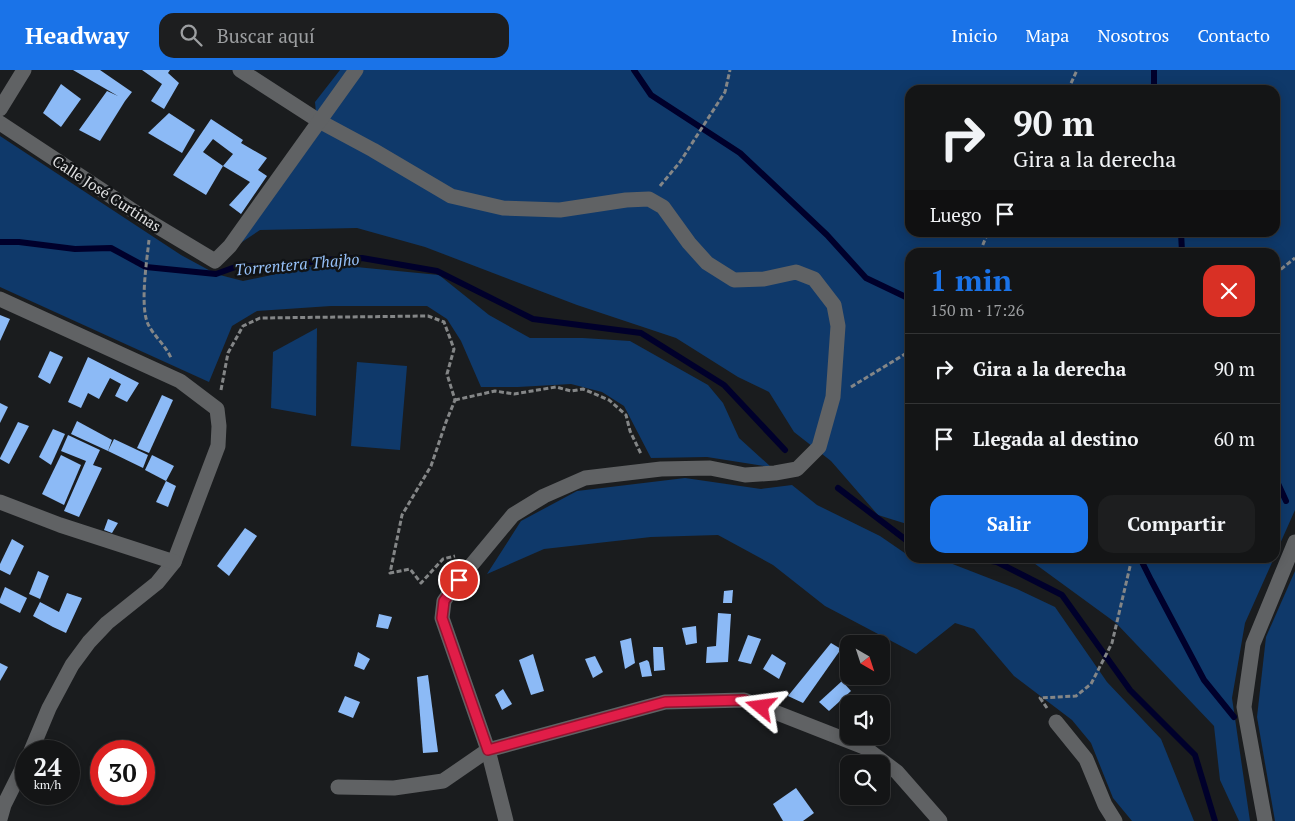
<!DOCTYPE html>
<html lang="es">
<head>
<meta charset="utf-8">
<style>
	body { margin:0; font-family:"PT Serif",serif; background:#1d1e1f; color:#f1f3f6; height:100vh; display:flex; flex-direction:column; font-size:19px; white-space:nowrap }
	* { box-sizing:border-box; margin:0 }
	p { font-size:16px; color:#9d9fa1 }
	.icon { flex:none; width:28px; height:28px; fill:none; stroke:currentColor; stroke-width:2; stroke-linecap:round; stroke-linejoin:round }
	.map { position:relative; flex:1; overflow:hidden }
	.side { position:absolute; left:905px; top:178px; width:375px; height:315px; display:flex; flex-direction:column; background:#141516; border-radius:15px; box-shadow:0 2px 12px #0003,0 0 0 1px #333435 }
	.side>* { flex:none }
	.guide { position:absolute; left:905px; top:15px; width:375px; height:152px; border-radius:15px; box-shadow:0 2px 12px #0003,0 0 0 1px #333435; background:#141516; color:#f1f3f6; overflow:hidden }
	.needle { width:32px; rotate:141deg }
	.buttons { position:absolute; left:840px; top:565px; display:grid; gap:10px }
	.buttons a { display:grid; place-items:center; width:50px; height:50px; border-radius:10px; background:#141516; box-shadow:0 2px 12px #0003,0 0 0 1px #333435; font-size:25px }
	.speed { position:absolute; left:15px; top:670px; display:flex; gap:10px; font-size:25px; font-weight:700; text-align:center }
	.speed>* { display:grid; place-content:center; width:65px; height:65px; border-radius:50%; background:#141516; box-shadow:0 2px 12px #0003,0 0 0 1px #333435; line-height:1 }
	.speed small { font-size:12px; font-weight:400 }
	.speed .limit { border:8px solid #d22; background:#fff; color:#111 }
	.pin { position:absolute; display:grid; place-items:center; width:42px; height:42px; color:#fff; margin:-21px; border:2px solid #fff; border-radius:50%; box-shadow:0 1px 5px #0007 }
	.me { position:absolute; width:55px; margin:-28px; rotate:286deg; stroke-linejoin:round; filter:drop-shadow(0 0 4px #0008) }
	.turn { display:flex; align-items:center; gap:18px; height:105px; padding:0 25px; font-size:22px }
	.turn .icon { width:65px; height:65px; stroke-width:2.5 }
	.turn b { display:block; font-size:35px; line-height:42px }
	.then { display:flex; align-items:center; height:48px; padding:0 25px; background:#0003; gap:10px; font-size:19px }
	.round { display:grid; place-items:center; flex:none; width:52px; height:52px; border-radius:15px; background:#1d1e1f }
	.headline { display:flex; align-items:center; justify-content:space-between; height:85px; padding:0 25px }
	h1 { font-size:30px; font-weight:800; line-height:38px; color:#1a73e8 }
	.primary-button { display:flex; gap:10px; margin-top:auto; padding:10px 25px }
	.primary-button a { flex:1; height:58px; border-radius:15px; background:#1a73e8; color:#fff; font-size:20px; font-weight:800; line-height:58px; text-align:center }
	.primary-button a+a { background:#1d1e1f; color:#f1f3f6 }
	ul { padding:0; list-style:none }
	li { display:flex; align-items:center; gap:15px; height:70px; padding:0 25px; border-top:1px solid #333435 }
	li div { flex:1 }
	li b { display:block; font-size:19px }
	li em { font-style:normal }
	header { display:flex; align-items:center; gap:30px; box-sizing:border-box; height:70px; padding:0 25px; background:#1a73e8; color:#fff }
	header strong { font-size:24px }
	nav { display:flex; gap:28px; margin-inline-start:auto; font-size:18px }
	.search { width:350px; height:45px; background:#1d1e1f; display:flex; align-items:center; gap:12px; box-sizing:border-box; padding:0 18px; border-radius:15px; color:#9d9fa1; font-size:19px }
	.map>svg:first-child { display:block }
	.green { fill:#0f396a; fill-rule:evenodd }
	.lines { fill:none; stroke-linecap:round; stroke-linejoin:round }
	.stream { stroke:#00002b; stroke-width:6 }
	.building { fill:#8cbaf6; fill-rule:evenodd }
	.path { stroke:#848687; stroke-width:3; stroke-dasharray:5 2.5; stroke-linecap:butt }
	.minor { stroke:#606264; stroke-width:15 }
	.route-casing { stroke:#92132f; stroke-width:12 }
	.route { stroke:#e11d48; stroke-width:9 }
	.labels { text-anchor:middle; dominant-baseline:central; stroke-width:5; stroke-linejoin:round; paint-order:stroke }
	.street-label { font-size:15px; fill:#e0e1e2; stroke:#111315 }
	.water-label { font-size:16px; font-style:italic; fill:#97c2fa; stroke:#111315 }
</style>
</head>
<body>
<header>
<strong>Headway</strong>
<div class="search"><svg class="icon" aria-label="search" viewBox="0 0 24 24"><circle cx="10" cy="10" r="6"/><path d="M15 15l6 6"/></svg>Buscar aquí</div>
<nav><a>Inicio</a><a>Mapa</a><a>Nosotros</a><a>Contacto</a></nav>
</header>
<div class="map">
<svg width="1295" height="751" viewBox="0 0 1295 751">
	<rect width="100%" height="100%" fill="#1a1c1e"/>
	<g class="green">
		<path d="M340,0H1295V440L1275,485V182H910V455L878,445L831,391L794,362L769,322L738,307L676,268L577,235L425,177L357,158L260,160L236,176L318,65L315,32ZM910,20H1275V162H910Z"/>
		<path d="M0,66L181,185L216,204L243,211L314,196L356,197L439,205L489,245L530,268H583L630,271L708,315L723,333L739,368L771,397L707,387L651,388L624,336L602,322L571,314L518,317H481L461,271L447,249L427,236H331L257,241L232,256L209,312L0,217Z"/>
		<path d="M317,258L316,346L271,338L273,282Z"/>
		<path d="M357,292L407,296L400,380L351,376Z"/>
		<path d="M685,408L761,419L792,415L817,435L880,466L912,488L950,493L1017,519L1055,537L1107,612L1161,669L1194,751H1132L1113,728L1091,673L1072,650L1014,606L974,559L955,553L916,584L825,536L773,495L718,465L651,467L544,479L487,504L521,451L577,421Z"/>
		<path d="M1027,488H1274L1245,553L1232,628L1250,751H1239L1220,710L1214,656L1116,553Z"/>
		<path d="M1295,501V751H1275L1257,647L1266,567Z"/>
	</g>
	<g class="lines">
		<g class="stream">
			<path d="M634,0L651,25L740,83L827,165L866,208L910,229"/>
			<path d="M1154,0V20"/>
			<path d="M1181,162L1182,182"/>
			<path d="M0,172H19L75,179L111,178L146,197L216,204L238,196L276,197L323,190L362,188L437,201L533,249L641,263L724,315L785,380"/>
			<path d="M1275,407L1286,431"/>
			<path d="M838,418L910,473"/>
			<path d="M975,488L997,492L1062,525L1130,620L1195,685L1215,751"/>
			<path d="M1140,488L1151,510L1204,610L1234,647"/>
		</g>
	</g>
	<g class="building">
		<path d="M73,0H100L132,22L125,31L100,71L79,60L107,21L118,26Z"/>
		<path d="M142,0H170L168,3L179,13L164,39L151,31L162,14Z"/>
		<path d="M61,14L81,29L61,57L43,43Z"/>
		<path d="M169,43L195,60L182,83L148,63Z"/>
		<path d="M211,49L243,70L241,73L267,88L258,100L267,106L241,144L229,135L250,112L223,96L206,125L173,105ZM213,69L233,84L223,96L203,82Z"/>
		<path d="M0,245L10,249L0,271Z"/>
		<path d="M50,281L63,287L50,314L38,307Z"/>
		<path d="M88,287L139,313L127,332L115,326L121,314L110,308L99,329L88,323L81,338L68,332Z"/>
		<path d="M162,325L173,330L149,383L137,378Z"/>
		<path d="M0,333L8,337L0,353Z"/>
		<path d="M77,351L112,370L108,381L71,364Z"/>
		<path d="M18,352L29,356L9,394L0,389V388Z"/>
		<path d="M53,359L65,364L51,395L39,387Z"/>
		<path d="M68,365L100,380L93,395L102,398L79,447L64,441L86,391L61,381Z"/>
		<path d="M114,369L148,385L143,398L108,381Z"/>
		<path d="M61,385L81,395L64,435L42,424Z"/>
		<path d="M152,385L174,396L166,411L145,400Z"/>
		<path d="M166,411L176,416L168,437L156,432Z"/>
		<path d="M108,449L118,453L112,463L104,460Z"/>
		<path d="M245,458L257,466L229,506L217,496Z"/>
		<path d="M12,469L24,476L10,505L0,500V494Z"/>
		<path d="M38,501L49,506L40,529L29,524Z"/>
		<path d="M5,517L27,528L20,543L0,533V529Z"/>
		<path d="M733,520L732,533H723L724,521Z"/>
		<path d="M67,523L82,528L66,563L53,557L33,546L40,532L59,542Z"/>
		<path d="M718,543L731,544L728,592L706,593L707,577L716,576Z"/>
		<path d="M379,544L392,547L388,559L376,557Z"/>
		<path d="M696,556L697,573L686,575L682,558Z"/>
		<path d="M748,565L761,569L751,594L738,591Z"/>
		<path d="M631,568L635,593L625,599L620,571Z"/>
		<path d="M831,573L841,579L803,633L788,626Z"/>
		<path d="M653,577H663L665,600L654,601Z"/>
		<path d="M358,582L370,589L364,600L354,596Z"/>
		<path d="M533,584L544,621L531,625L519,590Z"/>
		<path d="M772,584L786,593L779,609L763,599Z"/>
		<path d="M595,586L603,602L593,608L585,589Z"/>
		<path d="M647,590L649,592L652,606L642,607L639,593Z"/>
		<path d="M0,593L8,597L0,611Z"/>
		<path d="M428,605L438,682L423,683L417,607Z"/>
		<path d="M842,611L851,621L829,641L819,632Z"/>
		<path d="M503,619L512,634L502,640L495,625Z"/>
		<path d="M345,626L360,632L353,648L338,642Z"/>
		<path d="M796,718L814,743L803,751H783L773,734Z"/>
	</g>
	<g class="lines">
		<g class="path">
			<path d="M1068,20L1077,0"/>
			<path d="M660,116L680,92L725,22L730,0"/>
			<path d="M149,170C147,190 139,239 149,256C155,267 166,276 171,288"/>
			<path d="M980,182L988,162"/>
			<path d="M1275,204L1295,188"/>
			<path d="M851,317L910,281"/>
			<path d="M221,320L228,283L243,256L260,248L428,246L444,252L454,279L447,304L455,330L446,352L431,396L402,445L390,503L410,499L421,513L443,489L455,486"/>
			<path d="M455,330L495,321L514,324L556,317L571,321L583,319L609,330L626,345L630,361L641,384"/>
			<path d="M1047,638L1040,628L1076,626L1091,614L1112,573L1132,488"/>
		</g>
		<g class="minor">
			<path d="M240,0L319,51L373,80L451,126L503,138L560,140L626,130L649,129L663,137L689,173L707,193L734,210L764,209L796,202L814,209L834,235L838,256L833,327L819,377L797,399L775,403L745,405L710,398L661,399L585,408L544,426L513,445L459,510L444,531L442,548L488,680L506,751"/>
			<path d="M0,39L24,0"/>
			<path d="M0,53L150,152L215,191L230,176L356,0"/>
			<path d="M0,229L180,311L217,339L219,356L218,376L174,492L157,513L107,553L89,572L72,595L49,638L31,681"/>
			<path d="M0,432L60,455L174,492"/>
			<path d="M1056,652L1086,689L1105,735L1115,751"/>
			<path d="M338,717L394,718L443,711L488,680L665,632L744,630L864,677L897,702L940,751"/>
			<path d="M0,749L4,735L26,691"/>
			<path d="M1265,751L1244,637L1253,574L1295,472"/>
		</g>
	</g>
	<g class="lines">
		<defs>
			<path id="route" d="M459,510L444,531L442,548L488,680L665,632L744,630L761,637"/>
		</defs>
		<use href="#route" class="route-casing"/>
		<use href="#route" class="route"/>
	</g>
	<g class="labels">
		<g class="street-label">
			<text transform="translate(107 123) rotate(33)">Calle José Curtinas</text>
		</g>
		<g class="water-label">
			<text transform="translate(297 194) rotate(-5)">Torrentera Thajho</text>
		</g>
	</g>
</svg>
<div class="buttons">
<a><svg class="needle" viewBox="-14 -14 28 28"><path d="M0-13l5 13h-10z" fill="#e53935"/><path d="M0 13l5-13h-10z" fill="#9d9fa1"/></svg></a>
<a><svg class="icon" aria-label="sound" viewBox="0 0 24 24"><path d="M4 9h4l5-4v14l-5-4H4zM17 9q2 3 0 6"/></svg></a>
<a><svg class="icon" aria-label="search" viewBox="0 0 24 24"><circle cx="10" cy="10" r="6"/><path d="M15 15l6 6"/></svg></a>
</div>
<div class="speed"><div>24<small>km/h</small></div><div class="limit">30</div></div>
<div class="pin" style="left:459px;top:510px;background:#d93025"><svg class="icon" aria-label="arrive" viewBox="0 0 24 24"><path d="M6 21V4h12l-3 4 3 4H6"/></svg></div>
<svg class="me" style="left:761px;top:637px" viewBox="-20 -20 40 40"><path d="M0-17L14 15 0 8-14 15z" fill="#e11d48" stroke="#fff" stroke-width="4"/></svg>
<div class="guide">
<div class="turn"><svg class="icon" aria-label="right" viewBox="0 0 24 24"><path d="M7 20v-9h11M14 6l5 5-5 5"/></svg><div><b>90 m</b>Gira a la derecha</div></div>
<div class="then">Luego<svg class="icon" aria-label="arrive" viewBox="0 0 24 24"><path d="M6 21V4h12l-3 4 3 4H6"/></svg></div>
</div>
<section class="side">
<div class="headline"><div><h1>1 min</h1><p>150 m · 17:26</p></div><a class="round" style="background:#d93025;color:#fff"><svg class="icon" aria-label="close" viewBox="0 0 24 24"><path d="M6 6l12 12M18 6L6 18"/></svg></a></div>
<ul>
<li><svg class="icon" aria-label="right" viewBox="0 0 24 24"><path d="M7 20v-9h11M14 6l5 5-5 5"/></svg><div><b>Gira a la derecha</b></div><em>90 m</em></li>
<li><svg class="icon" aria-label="arrive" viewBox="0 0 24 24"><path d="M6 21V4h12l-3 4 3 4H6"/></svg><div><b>Llegada al destino</b></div><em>60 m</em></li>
</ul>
<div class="primary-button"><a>Salir</a><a>Compartir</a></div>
</section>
</div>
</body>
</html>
